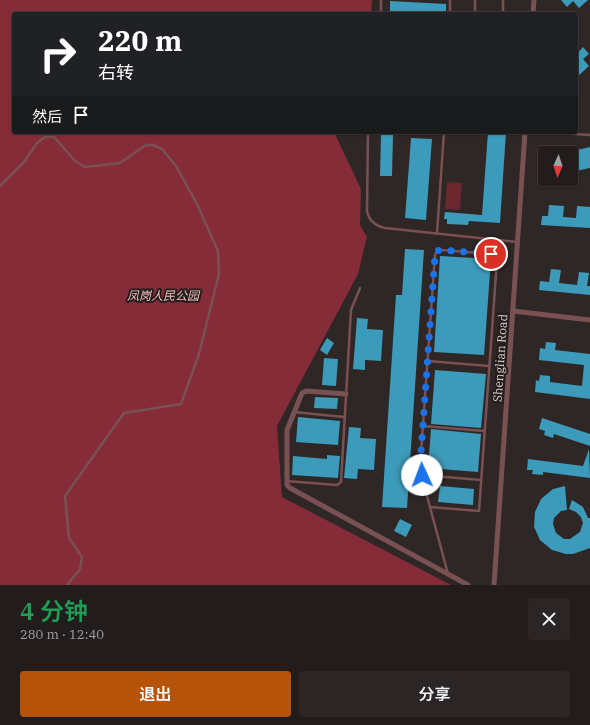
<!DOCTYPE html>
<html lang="zh">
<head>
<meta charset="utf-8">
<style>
	body { margin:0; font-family:"IBM Plex Serif","Noto Sans SC",serif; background:#2b2525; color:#f1f3f6; height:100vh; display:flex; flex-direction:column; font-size:15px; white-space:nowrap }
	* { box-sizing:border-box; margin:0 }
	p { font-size:13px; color:#a3a1a3 }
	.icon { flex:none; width:22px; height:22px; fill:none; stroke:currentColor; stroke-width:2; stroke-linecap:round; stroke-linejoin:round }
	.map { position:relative; height:585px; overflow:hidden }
	.sheet { display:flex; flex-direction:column; background:#231c1c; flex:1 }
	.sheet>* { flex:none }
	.top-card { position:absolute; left:12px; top:12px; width:566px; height:122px; border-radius:4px; box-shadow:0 1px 3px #0004,0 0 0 1px #403a3b; background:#202124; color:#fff; overflow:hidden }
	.needle { width:26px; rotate:183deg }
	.tools { position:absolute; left:538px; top:146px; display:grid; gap:8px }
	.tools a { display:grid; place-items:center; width:40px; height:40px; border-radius:4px; background:#231c1c; box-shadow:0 1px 3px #0004,0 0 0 1px #403a3b; font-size:20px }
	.pin { position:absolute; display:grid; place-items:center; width:34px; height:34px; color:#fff; margin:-17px; border:2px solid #fff; border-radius:50%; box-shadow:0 1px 4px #0007 }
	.me { position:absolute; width:44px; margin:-22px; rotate:358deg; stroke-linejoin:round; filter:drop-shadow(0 0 3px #0008) }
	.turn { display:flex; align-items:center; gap:14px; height:84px; padding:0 20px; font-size:18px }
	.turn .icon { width:52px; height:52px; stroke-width:2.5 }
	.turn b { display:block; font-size:28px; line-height:34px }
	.then { display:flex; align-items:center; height:38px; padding:0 20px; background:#0003; gap:8px; font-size:15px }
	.round { display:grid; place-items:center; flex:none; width:42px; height:42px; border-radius:4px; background:#2b2525 }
	.headline { display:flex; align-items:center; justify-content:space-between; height:68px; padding:0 20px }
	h1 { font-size:24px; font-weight:600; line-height:30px; color:#1e9e55 }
	.action { display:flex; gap:8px; margin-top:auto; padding:8px 20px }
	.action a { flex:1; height:46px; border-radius:4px; background:#b45309; color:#fff; font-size:16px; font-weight:600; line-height:46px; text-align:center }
	.action a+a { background:#2b2525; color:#f1f3f6 }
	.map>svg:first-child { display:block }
	.green { fill:#6a272f }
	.forest { fill:#862c38 }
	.building { fill:#3c9bba }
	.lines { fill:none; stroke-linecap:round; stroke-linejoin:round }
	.lane { stroke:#7a5153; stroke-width:2.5 }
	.street { stroke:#7a5153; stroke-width:5 }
	.route { stroke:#1a73e8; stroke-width:7; stroke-dasharray:0 12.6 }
	.labels { text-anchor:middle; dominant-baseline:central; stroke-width:4; stroke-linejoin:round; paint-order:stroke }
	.park-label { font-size:12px; font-style:italic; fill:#f1bcbe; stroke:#251d1d }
	.street-label { font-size:12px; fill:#d6d0d0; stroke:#251d1d }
</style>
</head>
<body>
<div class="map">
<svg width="590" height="585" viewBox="0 0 590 585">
	<rect width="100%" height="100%" fill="#2f2626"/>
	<path class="green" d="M447,182L462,183L460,210L445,209Z"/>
	<path class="forest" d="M0,0H372L371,14H14V132H334L361,189L360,225L367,237L358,274L277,426L282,497L451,585H0Z"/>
	<g class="building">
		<path d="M561,0H588L579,8L573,1L567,7Z"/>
		<path d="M390,1L446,4V14L390,13Z"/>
		<path d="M583,47L589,54L583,59L589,66L576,78V55Z"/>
		<path d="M488,132H506L500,223L469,221L468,225L447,224V219H444L445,212L482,215Z"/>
		<path d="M381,135H393L392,176H380Z"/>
		<path d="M411,138L432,139L426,220L405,218Z"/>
		<path d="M590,147V168L571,172V162L579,161L577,150Z"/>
		<path d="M549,205L564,206L563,217L576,218L577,206L590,207V228L541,225L542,216H548Z"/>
		<path d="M405,249L424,250L407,508L382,507L396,295H402Z"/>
		<path d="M440,256L491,259L484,355L434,352Z"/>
		<path d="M551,269L561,270L559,283L577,285L579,272L589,273L587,286H590V295L539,290L540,281L549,282Z"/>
		<path d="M357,318L368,319L367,329L383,330L381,361L365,360V370L353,369Z"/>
		<path d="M327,338L334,343L327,355L320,350Z"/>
		<path d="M546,342L556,343L555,350L590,354V399L535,392L536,380L539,381L540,375L550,376V382L582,386L584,365L539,360L540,348L545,349Z"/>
		<path d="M324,358L338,359L336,386L322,385Z"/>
		<path d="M435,370L486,374L481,428L431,424Z"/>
		<path d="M315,397L338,398L337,409L314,408Z"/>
		<path d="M298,417L340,421L338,445L296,442Z"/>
		<path d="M542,418L590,434V446L554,434L553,438L544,435L545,431L539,429Z"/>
		<path d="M349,427L361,428L360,438L376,439L374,470L358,469L357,479L344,478Z"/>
		<path d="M431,429L481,434L478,472L428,468Z"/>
		<path d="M589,449L590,478L543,472V475L532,474L533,470H527L528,459L583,466Z"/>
		<path d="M327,455L340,456L338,478L292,475L293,456L327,459Z"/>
		<path d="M440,486L474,489L473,505L438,502Z"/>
		<path d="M565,486L567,510L561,511L554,518L553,524L556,533L564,539H570L580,532L583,523L581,517L576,512L569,509L572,500L583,507L588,518H590V548L573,554H566L552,550L540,540L534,527L535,512L541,499L553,489Z"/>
		<path d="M400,519L412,525L406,537L394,531Z"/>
	</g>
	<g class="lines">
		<g class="lane">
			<path d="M381,14V0"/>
			<path d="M450,14V0"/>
			<path d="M475,14V0"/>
			<path d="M503,14V0"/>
			<path d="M368,132L367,211C369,221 376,226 385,228L517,242"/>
			<path d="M544,132L590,135"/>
			<path d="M0,186L24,162L37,143L45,137H54L75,161L85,167L120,163L146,145H153L162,149L176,166L197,204L218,251L219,274L199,354L181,404L124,413L65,496L69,538L82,557L80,569L67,585"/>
			<path d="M437,233L444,132"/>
			<path d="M428,361L489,366"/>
			<path d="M294,412L344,417"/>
			<path d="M423,426L484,431"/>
			<path d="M422,475L481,480"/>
			<path d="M286,481L337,485L341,482L351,310L360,288"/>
			<path d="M430,507L479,511L497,260L495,256L491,254L441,250L437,251L435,255L420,467V470L448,574"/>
		</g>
		<g class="street">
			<path d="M533,14L534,0"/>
			<path d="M513,311L590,320"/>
			<path d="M346,394L306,391L302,393L287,430V485L290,488L468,585"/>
			<path d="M494,585L525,132"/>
		</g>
	</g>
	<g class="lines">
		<path class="route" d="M422,475L420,467L435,255L437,251L441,250L491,254"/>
	</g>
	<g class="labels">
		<g class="park-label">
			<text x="163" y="295">凤岗人民公园</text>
		</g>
		<g class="street-label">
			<text transform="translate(500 358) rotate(-86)">Shenglian Road</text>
		</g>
	</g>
</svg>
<div class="tools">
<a><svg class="needle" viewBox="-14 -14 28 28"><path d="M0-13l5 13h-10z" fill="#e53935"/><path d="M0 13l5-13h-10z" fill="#a3a1a3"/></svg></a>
</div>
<div class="pin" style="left:491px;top:254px;background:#d93025"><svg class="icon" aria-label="arrive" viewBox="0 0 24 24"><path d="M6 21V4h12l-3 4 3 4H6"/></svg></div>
<svg class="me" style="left:422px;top:475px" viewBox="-20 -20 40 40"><circle r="19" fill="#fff"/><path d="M0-13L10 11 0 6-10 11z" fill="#1a73e8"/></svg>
<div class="top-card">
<div class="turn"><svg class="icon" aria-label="right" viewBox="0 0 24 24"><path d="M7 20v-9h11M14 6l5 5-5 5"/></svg><div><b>220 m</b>右转</div></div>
<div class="then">然后<svg class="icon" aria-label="arrive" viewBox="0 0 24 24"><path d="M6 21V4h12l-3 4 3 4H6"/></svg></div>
</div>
</div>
<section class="sheet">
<div class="headline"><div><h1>4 分钟</h1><p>280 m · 12:40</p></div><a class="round"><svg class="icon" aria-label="close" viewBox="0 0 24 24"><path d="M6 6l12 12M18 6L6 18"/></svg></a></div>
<div class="action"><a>退出</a><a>分享</a></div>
</section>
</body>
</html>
